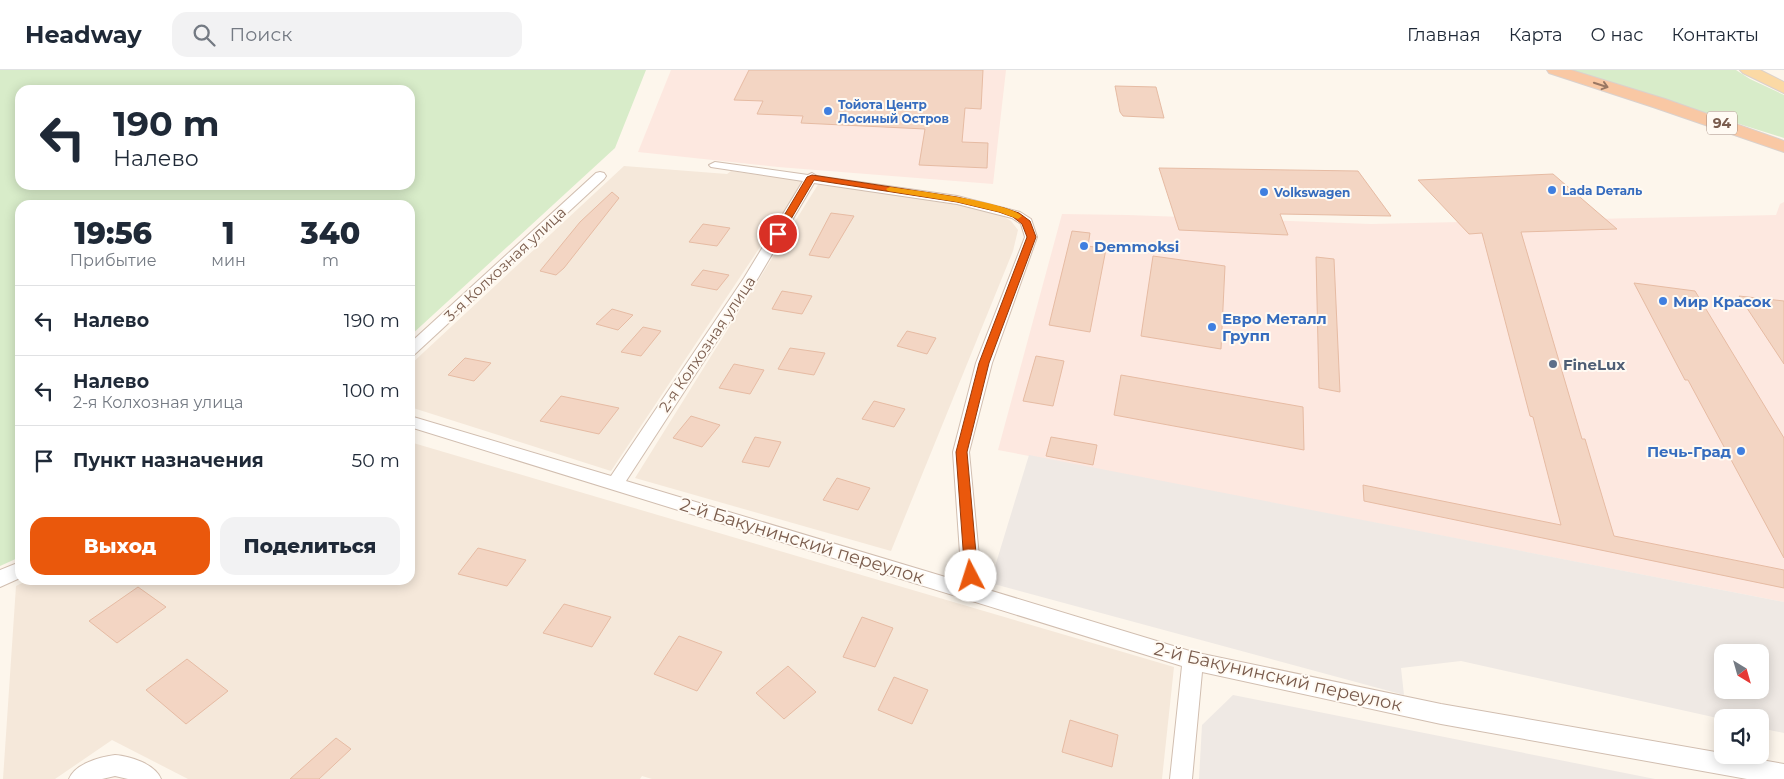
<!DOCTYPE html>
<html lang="ru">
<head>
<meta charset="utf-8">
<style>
	body { margin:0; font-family:Montserrat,sans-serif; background:#f2f2f3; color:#1f2937; height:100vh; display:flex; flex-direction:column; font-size:19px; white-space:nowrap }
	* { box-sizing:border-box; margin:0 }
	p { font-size:16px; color:#747a83 }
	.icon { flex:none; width:28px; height:28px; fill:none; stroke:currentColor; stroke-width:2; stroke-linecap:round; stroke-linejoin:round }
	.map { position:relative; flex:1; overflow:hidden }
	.panel { position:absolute; left:15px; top:130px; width:400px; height:385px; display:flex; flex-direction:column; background:#fff; border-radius:15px; box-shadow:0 2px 12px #0003 }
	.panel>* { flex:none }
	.hud { position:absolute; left:15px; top:15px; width:400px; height:105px; border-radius:15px; box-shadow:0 2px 12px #0003; background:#fff; color:#1f2937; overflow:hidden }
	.needle { width:32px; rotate:143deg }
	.fabs { position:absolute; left:1714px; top:574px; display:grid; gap:10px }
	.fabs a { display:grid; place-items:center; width:55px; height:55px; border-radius:10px; background:#fff; box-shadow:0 2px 12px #0003; font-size:25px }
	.pin { position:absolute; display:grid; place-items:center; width:42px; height:42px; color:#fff; margin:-21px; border:2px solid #fff; border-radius:50%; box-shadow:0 1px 5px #0007 }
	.me { position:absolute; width:55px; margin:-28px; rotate:355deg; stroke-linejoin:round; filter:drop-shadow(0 0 4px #0008) }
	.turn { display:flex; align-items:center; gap:18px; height:105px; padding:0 15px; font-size:22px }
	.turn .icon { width:65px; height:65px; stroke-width:2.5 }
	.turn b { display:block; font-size:35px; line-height:42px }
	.eta { display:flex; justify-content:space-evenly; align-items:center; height:85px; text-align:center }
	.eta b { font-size:30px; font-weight:800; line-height:35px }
	.cta { display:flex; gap:10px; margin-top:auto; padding:10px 15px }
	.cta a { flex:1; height:58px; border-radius:15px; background:#ea580c; color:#fff; font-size:20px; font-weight:800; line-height:58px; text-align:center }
	.cta a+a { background:#f2f2f3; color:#1f2937 }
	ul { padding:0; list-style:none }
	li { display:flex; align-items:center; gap:15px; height:70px; padding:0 15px; border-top:1px solid #e0e1e3 }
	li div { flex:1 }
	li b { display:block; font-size:19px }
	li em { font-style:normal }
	header { display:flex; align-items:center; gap:30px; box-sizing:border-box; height:70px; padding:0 25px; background:#fff; border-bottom:1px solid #e0e1e3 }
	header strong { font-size:24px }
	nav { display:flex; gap:28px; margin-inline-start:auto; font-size:18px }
	.search { width:350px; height:45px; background:#f2f2f3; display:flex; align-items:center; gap:12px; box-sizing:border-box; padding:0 18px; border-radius:15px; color:#747a83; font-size:19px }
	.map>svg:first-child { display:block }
	.residential { fill:#f5e8da }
	.commercial { fill:#fde8e0 }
	.industrial { fill:#efe9e4; fill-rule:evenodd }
	.green { fill:#d8ecc9; fill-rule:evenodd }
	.building { fill:#f3d5c3; stroke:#e6bba3 }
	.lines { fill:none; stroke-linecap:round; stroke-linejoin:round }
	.minor-casing { stroke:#d1beb0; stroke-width:2 }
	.primary-casing { stroke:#dad1cd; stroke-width:2 }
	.trunk-casing { stroke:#dad1cd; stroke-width:2 }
	.minor { fill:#fff; fill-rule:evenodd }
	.primary { fill:#fbd9a5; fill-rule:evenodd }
	.trunk { fill:#f9c8a4; fill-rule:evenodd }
	.oneway { stroke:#9a7763 }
	.route { fill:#ea580c; stroke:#983908 }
	.slow { fill:#f59e0b }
	.shop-dot { fill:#3f7fe0; stroke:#fffaf3; stroke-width:2 }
	.service-dot { fill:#5c6f8a; stroke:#fffaf3; stroke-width:2 }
	.labels { text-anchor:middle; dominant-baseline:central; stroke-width:4; stroke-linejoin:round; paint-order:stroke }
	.far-shop-label { font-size:12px; font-weight:bold; fill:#366cbe; stroke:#fffaf3; text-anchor:start }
	.shield { fill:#fffaf3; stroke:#a28b7f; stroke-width:1 }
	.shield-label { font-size:14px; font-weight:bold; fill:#7a5c4d }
	.shop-label { font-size:15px; font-weight:bold; fill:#366cbe; stroke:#fffaf3; text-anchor:start }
	.street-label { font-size:15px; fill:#7a5c4d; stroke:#fffaf3 }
	.service-label { font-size:15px; font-weight:bold; fill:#4e5e75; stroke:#fffaf3; text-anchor:start }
	.near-street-label { font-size:18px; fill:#7a5c4d; stroke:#fffaf3 }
</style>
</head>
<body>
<header>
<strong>Headway</strong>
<div class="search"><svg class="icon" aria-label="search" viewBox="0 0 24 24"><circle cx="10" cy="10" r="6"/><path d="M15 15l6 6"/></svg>Поиск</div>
<nav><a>Главная</a><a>Карта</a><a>О нас</a><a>Контакты</a></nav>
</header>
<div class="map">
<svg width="1784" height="709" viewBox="0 0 1784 709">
	<rect width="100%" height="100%" fill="#fdf6ec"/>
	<g class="residential">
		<path d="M624,96L727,104L731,101L804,111L611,401L410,337V295Z"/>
		<path d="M819,113L965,136L1001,145L1011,151L1018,160L1013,181L891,481L635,408Z"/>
		<path d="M410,372L1174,597L1162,709H652L642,706L640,709H188L112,670L55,709H3L16,516L28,510H410Z"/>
	</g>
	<g class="commercial">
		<path d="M671,0H1006L993,114L778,97L638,82Z"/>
		<path d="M1784,132V532L998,380L1062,144L1128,145L1371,154L1776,145L1780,134Z"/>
	</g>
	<g class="industrial">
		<path d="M1029,385L1784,532V663L1760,658V648H1722V649L1461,591L1401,598L1404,625L990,513ZM1722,582H1760V620H1722Z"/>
		<path d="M1233,625L1655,709H1199L1202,655Z"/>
	</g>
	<g class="green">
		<path d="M0,0H646L615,78L410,266V135H20V487L0,496ZM20,20H410V115H20Z"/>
		<path d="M1567,0H1736L1750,9L1784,25V68Z"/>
	</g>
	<g class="building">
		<path d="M749,0H983L981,39L965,38L962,72L988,73L987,98L919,95L925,59L801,53L803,46L757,44L763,31L734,30Z"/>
		<path d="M1115,16L1156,17L1164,48L1123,46L1120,42Z"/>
		<path d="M1159,98L1358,101L1391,146L1280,144L1288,165L1179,160Z"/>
		<path d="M1553,104L1617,159L1521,162L1582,369H1585L1614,466L1784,500V518L1364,431L1363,415L1561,455L1533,347L1530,346L1482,163L1469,164L1418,110Z"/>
		<path d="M612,122L619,128L564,198L556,205L540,201L580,152Z"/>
		<path d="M831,143L854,146L829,188L809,185Z"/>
		<path d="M703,154L730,158L717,176L689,172Z"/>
		<path d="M1072,161L1090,163L1088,176L1106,179L1090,262L1049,255Z"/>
		<path d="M1153,186L1225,196L1221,279L1141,266Z"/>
		<path d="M1316,187L1334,189L1340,322L1319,318Z"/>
		<path d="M703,200L729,205L717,220L691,215Z"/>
		<path d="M1634,213L1695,221L1784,368V488L1688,310H1685Z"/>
		<path d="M782,221L812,226L802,244L772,239Z"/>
		<path d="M1739,226L1784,231V294Z"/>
		<path d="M612,239L633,245L618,260L596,254Z"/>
		<path d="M643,257L661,261L641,286L621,282Z"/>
		<path d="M907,261L936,268L927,284L897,276Z"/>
		<path d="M790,278L825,283L814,305L778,299Z"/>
		<path d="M1036,286L1064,291L1053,336L1023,331Z"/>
		<path d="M465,288L491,293L474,311L448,305Z"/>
		<path d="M734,294L764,300L750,324L719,318Z"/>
		<path d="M1121,305L1303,337L1304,380L1114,345Z"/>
		<path d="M561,326L619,338L599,364L540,351Z"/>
		<path d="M874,331L905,339L894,357L862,349Z"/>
		<path d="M691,346L720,355L702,377L673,368Z"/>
		<path d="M755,367L781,372L769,397L742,392Z"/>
		<path d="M1051,367L1097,375L1093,395L1046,386Z"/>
		<path d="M837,408L870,418L858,440L823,430Z"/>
		<path d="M478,478L526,490L507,516L458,504Z"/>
		<path d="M138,517L166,537L117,573L89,551Z"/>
		<path d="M564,534L611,547L592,577L543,563Z"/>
		<path d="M862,547L893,558L875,597L843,587Z"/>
		<path d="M679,566L722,582L697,621L654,604Z"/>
		<path d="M187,589L228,621L186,654L146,620Z"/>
		<path d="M788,596L816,622L784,649L756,623Z"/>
		<path d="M894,607L928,620L912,654L878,640Z"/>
		<path d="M1070,650L1118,665L1112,697L1062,682Z"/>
		<path d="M336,668L351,679L319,709H290Z"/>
	</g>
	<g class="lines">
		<defs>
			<g id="minor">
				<path d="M715,92L808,105L812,103L817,106L957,126L1020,142L1031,149L1037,167L992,293L969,382L982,518L1193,582L1441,634L1784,694V709H1747L1441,654L1202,602L1192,709H1170L1182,596L410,357V346L611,406L744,208L803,111L711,97L709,95ZM814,113L957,134L1012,148L1021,154L1025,167L976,293L953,382L962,512L626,411L758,208Z"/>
				<path d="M600,102L604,103L606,106L604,109L415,284L410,286V273L596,103Z"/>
				<path d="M20,492V508L0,517V500Z"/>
				<path d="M115,685C130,686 155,694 161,709H128L115,706L102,709H69C75,694 99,687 115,685Z"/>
			</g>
			<path id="primary" d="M1740,0H1760L1784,12V23L1743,3Z"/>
			<path id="trunk" d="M1547,0H1571L1665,29L1784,71V82L1653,37L1549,3Z"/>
		</defs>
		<use href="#minor" class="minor-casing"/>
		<use href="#primary" class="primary-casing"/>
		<use href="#trunk" class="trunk-casing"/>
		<use href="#minor" class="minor"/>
		<use href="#primary" class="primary"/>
		<use href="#trunk" class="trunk"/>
	</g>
	<defs><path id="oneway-shaft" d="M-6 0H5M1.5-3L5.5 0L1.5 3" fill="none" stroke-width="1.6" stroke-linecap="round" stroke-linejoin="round" transform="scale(1.25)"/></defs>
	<use class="oneway" href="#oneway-shaft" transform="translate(1601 15) rotate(18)"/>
	<path class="route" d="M812,105L957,127L1004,138L1019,143L1030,151L1036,167L989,293L967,382L978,506L976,510L971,511L967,510L965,506L956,382L979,293L1027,167L1022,154L1013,147L999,142L957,132L814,110L781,166H775L773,164L807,107Z"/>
	<path class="slow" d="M890,117C917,121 1005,131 1022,146L1018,149L999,142L957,132L888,121L886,119Z"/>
	<g class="shop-dot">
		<circle cx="828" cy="41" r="5"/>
		<circle cx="1552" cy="120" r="5"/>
		<circle cx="1264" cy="122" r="5"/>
		<circle cx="1084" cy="176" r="5"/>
		<circle cx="1663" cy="231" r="5"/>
		<circle cx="1212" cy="257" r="5"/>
		<circle cx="1741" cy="381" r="5"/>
	</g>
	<circle class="service-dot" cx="1553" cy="294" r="5"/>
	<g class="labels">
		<g class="far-shop-label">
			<text x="838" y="34">Тойота Центр<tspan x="838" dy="14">Лосиный Остров</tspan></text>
			<text x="1562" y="120">Lada Dеталь</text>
			<text x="1274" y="122">Volkswagen</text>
		</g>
		<rect class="shield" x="1707" y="41.5" width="30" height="23" rx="4"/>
		<g class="shield-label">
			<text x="1722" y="53">94</text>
		</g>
		<g class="shop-label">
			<text x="1094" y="176">Demmoksi</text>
			<text x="1673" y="231">Мир Красок</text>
			<text x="1222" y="248">Евро Металл<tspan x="1222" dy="17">Групп</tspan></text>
			<text x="1731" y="381" text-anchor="end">Печь-Град</text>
		</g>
		<g class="street-label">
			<text transform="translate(505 194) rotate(-43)">3-я Колхозная улица</text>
			<text transform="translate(707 274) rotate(-56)">2-я Колхозная улица</text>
		</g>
		<g class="service-label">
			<text x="1563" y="294">FineLux</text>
		</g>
		<g class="near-street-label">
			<text transform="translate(802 471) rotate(17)">2-й Бакунинский переулок</text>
			<text transform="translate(1278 607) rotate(13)">2-й Бакунинский переулок</text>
		</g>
	</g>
</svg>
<div class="fabs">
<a><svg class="needle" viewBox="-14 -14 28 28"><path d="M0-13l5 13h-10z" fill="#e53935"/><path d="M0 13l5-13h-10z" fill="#747a83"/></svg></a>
<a><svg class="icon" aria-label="sound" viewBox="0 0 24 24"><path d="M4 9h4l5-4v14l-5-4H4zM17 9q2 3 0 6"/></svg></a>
</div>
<div class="pin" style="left:778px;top:164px;background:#d93025"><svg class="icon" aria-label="arrive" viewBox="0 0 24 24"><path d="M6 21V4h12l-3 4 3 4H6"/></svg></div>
<svg class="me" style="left:971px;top:506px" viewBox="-20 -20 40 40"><circle r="19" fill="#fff"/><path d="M0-13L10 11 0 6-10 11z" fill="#ea580c"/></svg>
<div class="hud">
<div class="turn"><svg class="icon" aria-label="left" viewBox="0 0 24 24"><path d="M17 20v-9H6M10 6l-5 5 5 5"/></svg><div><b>190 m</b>Налево</div></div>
</div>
<section class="panel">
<div class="eta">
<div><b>19:56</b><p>Прибытие</p></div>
<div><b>1</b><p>мин</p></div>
<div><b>340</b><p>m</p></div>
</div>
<ul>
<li><svg class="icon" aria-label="left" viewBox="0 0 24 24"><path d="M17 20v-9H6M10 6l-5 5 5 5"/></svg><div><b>Налево</b></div><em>190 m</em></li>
<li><svg class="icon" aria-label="left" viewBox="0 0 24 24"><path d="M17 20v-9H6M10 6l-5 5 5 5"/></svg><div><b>Налево</b><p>2-я Колхозная улица</p></div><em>100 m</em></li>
<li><svg class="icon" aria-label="arrive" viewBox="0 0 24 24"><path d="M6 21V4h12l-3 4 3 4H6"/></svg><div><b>Пункт назначения</b></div><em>50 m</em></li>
</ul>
<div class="cta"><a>Выход</a><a>Поделиться</a></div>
</section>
</div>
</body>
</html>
